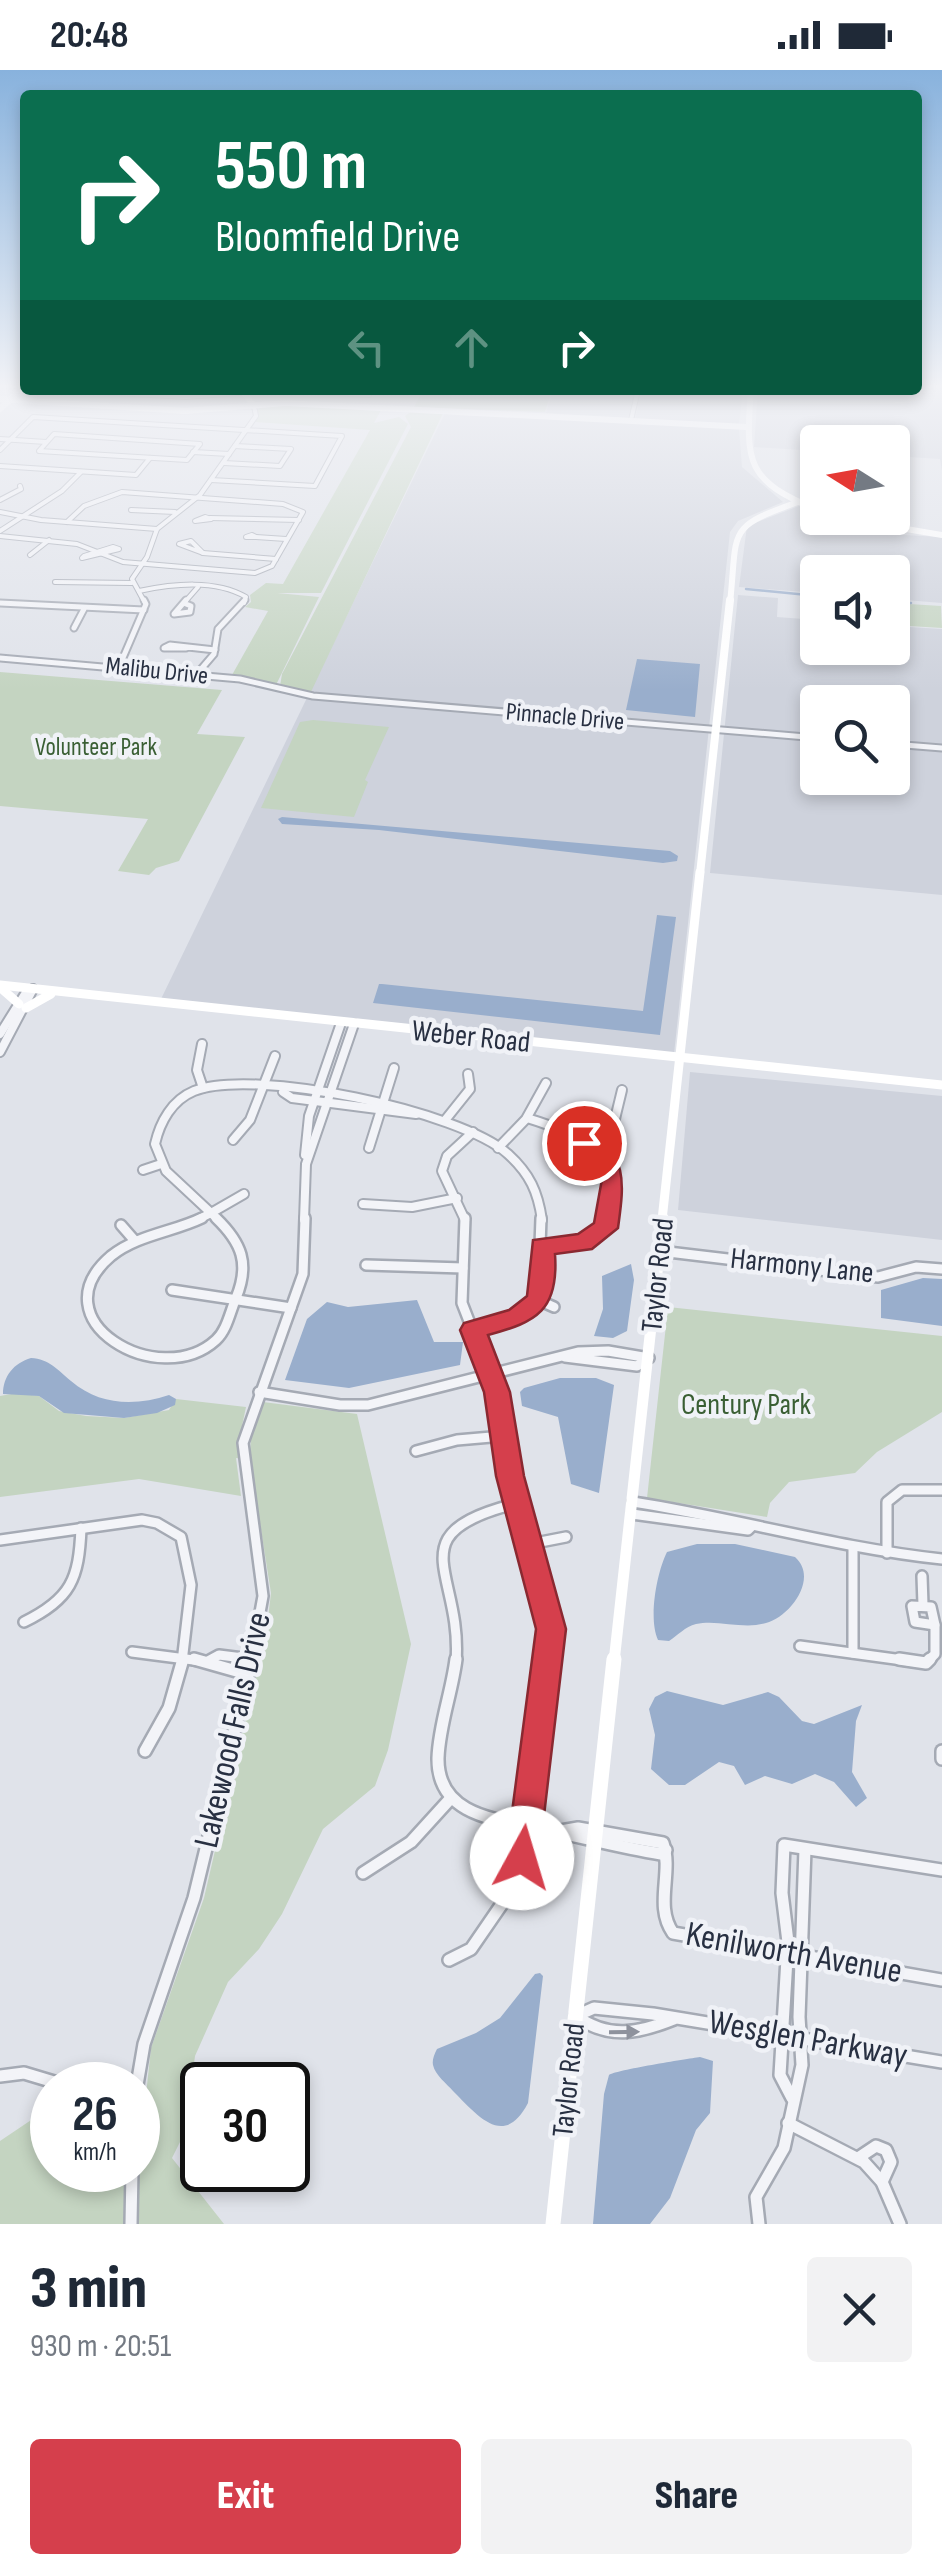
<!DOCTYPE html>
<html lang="en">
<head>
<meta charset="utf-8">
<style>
	body { margin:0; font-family:"Sofia Sans Condensed",sans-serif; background:#f2f2f3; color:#1f2937; height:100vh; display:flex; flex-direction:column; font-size:38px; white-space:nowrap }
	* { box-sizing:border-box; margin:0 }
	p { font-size:32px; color:#747a83 }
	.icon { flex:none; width:55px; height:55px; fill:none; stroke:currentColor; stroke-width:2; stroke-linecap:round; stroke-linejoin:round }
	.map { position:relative; height:2154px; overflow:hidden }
	.drawer { display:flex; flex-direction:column; background:#fff; flex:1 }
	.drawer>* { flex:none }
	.top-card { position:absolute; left:20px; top:20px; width:902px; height:305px; border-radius:10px; box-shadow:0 5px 15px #0003; background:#0b6e4f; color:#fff; overflow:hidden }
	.needle { width:65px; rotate:281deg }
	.tools { position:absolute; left:800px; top:355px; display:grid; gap:20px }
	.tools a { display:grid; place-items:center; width:110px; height:110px; border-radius:10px; background:#fff; box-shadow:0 5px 15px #0003; font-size:50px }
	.speed { position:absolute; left:30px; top:1992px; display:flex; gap:20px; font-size:50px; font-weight:700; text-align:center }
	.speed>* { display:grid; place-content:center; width:130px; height:130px; border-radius:50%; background:#fff; box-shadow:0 5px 15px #0003; line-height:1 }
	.speed small { font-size:25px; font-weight:400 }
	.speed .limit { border:5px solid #111; border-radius:15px; background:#fff; color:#111 }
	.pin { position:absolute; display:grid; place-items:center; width:85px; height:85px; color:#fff; margin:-42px; border:5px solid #fff; border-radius:50%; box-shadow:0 2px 10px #0007 }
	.me { position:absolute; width:110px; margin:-55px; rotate:6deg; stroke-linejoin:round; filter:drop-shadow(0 0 8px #0008) }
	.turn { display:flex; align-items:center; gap:35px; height:210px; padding:0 30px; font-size:45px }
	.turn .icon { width:130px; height:130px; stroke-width:2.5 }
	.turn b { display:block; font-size:70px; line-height:85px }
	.lanes { display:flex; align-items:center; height:95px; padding:0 30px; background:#0003; justify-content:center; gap:50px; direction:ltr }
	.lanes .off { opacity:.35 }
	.round { display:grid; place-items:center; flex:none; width:105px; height:105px; border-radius:10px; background:#f2f2f3 }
	.head { display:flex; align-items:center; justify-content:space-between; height:170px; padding:0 30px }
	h1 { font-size:60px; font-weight:800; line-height:75px }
	.action { display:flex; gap:20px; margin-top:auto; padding:20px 30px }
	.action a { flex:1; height:115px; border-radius:10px; background:#d53f4c; color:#fff; font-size:40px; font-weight:800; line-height:115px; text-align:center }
	.action a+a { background:#f2f2f3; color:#1f2937 }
	.status { display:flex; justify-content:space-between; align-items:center; height:70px; padding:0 50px; background:#fff; direction:ltr }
	.status svg { height:28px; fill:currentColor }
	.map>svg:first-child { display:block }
	.built { fill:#ced2dc; fill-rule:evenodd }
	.green { fill:#c4d4c1 }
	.water { fill:#99aecc }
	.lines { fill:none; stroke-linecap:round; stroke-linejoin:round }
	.stream { stroke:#99aecc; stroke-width:2.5 }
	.street-far4-casing { stroke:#a5aab4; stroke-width:6 }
	.street-far3-casing { stroke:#a5aab4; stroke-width:9 }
	.street-far2-casing { stroke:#a5aab4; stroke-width:12 }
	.street-far1-casing { stroke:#a5aab4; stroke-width:14 }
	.street-casing { stroke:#a5aab4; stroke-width:16 }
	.street-far4 { stroke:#f3f4f8; stroke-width:4 }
	.street-far3 { stroke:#f3f4f8; stroke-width:5 }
	.street-far2 { stroke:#f3f4f8; stroke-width:8 }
	.street-far1 { stroke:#f3f4f8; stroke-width:9 }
	.street { stroke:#f3f4f8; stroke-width:11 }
	.secondary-far4 { stroke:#fff; stroke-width:6 }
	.secondary-far3 { stroke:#fff; stroke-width:8 }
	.secondary-far2 { stroke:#fff; stroke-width:9 }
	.secondary-far1 { stroke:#fff; stroke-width:11 }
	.secondary { stroke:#fff; stroke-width:15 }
	.oneway { fill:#8e929d }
	.route { fill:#d53f4c; stroke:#8a2931; stroke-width:2.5 }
	.labels { text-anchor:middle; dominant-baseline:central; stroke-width:9; stroke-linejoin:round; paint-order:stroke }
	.far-street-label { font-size:25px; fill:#283042; stroke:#f0f2f7 }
	.far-park-label { font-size:25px; fill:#3a5f34; stroke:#f0f2f7 }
	.street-label { font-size:30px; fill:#283042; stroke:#f0f2f7 }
	.park-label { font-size:30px; fill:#3a5f34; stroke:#f0f2f7 }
	.near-street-label { font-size:35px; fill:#283042; stroke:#f0f2f7 }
</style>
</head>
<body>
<div class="status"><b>20:48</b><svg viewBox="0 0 49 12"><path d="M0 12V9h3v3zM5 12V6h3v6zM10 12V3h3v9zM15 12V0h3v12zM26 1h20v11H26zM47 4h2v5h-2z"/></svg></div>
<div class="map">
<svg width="942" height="2154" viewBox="0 0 942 2154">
	<rect width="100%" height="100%" fill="#e0e3ea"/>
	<g class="built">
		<path d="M942,319V401L940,389L893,386L892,372H818L817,381L754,377L758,320Z"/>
		<path d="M553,320H635L628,348L546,343Z"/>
		<path d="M642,320H743L739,354L635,349Z"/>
		<path d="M446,341L739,359L742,397L783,432L738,451L730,462L674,984L161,929Z"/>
		<path d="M799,436L817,442L818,448H834L884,464L942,467V533L893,529L892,502H818L817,523L739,517L747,456Z"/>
		<path d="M738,525L778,528L777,547L817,550L818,578H892L893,556L942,559V825L710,803ZM818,632H892V708H818Z"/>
		<path d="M690,1002L942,1026V1170L678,1140Z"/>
	</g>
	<g class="green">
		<path d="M423,320H445L452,328L525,326L530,320H552L545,342L414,337Z"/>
		<path d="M279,334L381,340L374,353L399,347L408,354L321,523H277L319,527L276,615L232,605L268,541L245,537L251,532L250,525L266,513L283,514L370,360L255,352L259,337Z"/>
		<path d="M412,341H444L310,624L280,616L282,604L411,357L405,346Z"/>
		<path d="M893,533L941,536L942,558L893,555Z"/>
		<path d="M0,602L222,620L197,664L245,667L179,791L156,798L149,805L118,801L148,749L0,736Z"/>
		<path d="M313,650L389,657L365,710L368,712L354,747L261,738L300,652Z"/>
		<path d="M668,1237L942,1266V1342L877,1382L855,1403L789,1412L770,1433L767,1447L647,1428Z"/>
		<path d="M17,1323L39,1326L59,1341L86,1346L124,1348L169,1340L176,1329L246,1337L237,1380H250L252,1360L263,1332L357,1344L411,1574L388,1680L375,1716L323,1759L282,1844L259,1879L228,1912L195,1986L185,2062L172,2088L224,2154H0V2071L52,2036V2100H138L151,1978L204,1828L267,1557L271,1523L250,1390L236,1388L241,1426L139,1409L0,1427V1326Z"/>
	</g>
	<g class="water">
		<path d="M637,589L700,594L695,647L626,640Z"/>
		<path d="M282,747L670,781L678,786L677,791L663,793L379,760L282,754L278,749Z"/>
		<path d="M657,845L676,847L660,965L373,933L379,914H382L643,941Z"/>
		<path d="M631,1194L634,1210L627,1261L613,1268L594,1266L603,1239L602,1206Z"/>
		<path d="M923,1208L942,1209V1256L881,1248V1220Z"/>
		<path d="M417,1230L434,1272H463L460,1295L349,1318L285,1310L307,1249L327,1232L348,1237Z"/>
		<path d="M31,1288C49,1289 58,1300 71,1311C100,1336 136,1336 169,1325L176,1329L175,1335L157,1343L124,1348L64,1343L39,1326L3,1324C3,1306 14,1293 31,1288Z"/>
		<path d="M560,1308H596L614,1315L599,1423L571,1414L558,1347L522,1336L520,1322L524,1318Z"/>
		<path d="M697,1474H735L795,1487C819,1508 790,1547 766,1553C743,1560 718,1549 696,1554C685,1557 678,1565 669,1571L658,1570C648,1548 657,1502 667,1482Z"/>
		<path d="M667,1621L723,1635L768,1622L779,1627L802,1651L814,1654L862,1635L856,1651L852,1702L867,1728L856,1737L834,1712L815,1704L792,1714L765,1706L745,1715L734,1696L719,1692L685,1715H669L651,1699L655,1665L649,1639L655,1627Z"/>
		<path d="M540,1903L543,1906L528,2033C504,2079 478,2046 453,2021C447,2014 435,2005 433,1995C432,1990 434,1985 437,1979L476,1963L500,1948L535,1904Z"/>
		<path d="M700,1987L713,1991L710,2043L696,2060L670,2128L650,2154H593L604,2024L609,2005C616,2000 686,1989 700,1987Z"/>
	</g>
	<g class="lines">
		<g class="stream">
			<path d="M746,519L818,526"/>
			<path d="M892,533H911"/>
		</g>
		<defs>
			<g id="street-far4">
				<path d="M61,320L186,327L281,320L369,325"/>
				<path d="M631,350L638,320"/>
				<path d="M54,364L200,374L187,390L39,381Z"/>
				<path d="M0,369L46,372"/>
				<path d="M0,380L33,347L342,366L315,416L211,410"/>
				<path d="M193,382L229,384"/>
				<path d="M224,393L280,396L291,379L235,376"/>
				<path d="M0,396L136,405L150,388"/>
				<path d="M0,430L21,419L20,416"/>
				<path d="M131,440L175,442"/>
				<path d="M0,442L41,450L157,459"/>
				<path d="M205,447L211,449L195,451Z"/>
				<path d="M210,448L299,450"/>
				<path d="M0,461L62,421L81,402"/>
				<path d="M252,465L256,467H246Z"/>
				<path d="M0,466L77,474L123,492L255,503L272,496L303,442L283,434L122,422L84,436L67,452"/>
				<path d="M256,467L286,469"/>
				<path d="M191,471L203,483L179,474Z"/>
				<path d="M113,477L119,479L82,488L84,486Z"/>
				<path d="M203,483L276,489"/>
				<path d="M30,485L49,470"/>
				<path d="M55,512L132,513"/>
				<path d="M139,521C173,514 215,509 246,527L244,533"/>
				<path d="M145,533L132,509L147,487L157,459L200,425L256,346L254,336"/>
				<path d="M184,533L198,517"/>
			</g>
			<g id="street-far3">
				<path d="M0,533L144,540"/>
				<path d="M186,534L191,536L190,542L174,544L186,530"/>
				<path d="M74,558L84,539"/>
				<path d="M186,578H164L170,575L215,580"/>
				<path d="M0,588L240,609L313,626L818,668"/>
				<path d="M119,597L146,534L144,530"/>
				<path d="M196,605L214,584L218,559L245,530"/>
				<path d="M892,674L942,678"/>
			</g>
			<g id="street-far2">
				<path d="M0,964L25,924L33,919"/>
				<path d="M202,974L197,1000L203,1018"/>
				<path d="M0,982L33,919"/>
				<path d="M283,1022L292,1028L416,1044"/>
				<path d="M527,1048C580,1064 628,1086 607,1150"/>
				<path d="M446,1049L470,1019L468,1004"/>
				<path d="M233,1070L250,1050L275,986"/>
				<path d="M584,1073L614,1053L622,1020"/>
				<path d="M369,1078L394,998"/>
				<path d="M498,1078L526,1049L546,1013"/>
				<path d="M305,1085L309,1046L341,953"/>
				<path d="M143,1100L161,1094"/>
				<path d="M363,1134L412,1137L457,1128"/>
				<path d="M211,1143L218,1150"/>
				<path d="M211,1143L166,1101L155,1074C160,1052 172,1030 194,1021C253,997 461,1041 508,1084C530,1104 538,1122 542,1150"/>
				<path d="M211,1143L244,1124"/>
				<path d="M197,1150L211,1143"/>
				<path d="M304,1150L306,1094L354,954"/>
				<path d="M465,1150L442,1101L447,1086L473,1062"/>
			</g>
			<g id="street-far1">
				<path d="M202,1148C173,1162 137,1165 111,1186C36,1250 159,1322 216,1270C227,1260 230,1242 236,1228C250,1194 242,1173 216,1148"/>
				<path d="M465,1148L462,1233L497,1323L510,1407L549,1546L548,1592"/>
				<path d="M121,1155L135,1171"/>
				<path d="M542,1176C570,1175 595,1175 609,1148"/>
				<path d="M660,1181L878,1207L916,1197L942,1199"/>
				<path d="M366,1195L463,1198"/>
				<path d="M172,1220L291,1238"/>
				<path d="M538,1230L554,1237"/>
				<path d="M473,1259L517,1248L538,1230L541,1148"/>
				<path d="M565,1287L637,1296L647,1289"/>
				<path d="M259,1322L340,1335H368L578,1282L608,1281L649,1288"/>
				<path d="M416,1381L457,1370L503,1366"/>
				<path d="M633,1432C736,1448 838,1478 942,1489"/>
				<path d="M632,1444L748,1460L752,1456"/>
				<path d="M0,1470L142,1450L157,1453L181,1467L191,1515L182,1592"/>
				<path d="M530,1474L566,1467"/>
				<path d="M853,1477V1583"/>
				<path d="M887,1483V1432L902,1420H942"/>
				<path d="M922,1506L923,1535"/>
				<path d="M912,1536L931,1537L935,1555L915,1552Z"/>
				<path d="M24,1552C71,1529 79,1509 81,1458"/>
				<path d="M800,1576L917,1592"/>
				<path d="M132,1582L209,1592"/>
				<path d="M208,1591L219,1585L251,1589"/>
				<path d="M251,1592L263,1526L243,1373L303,1204L305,1148"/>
				<path d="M456,1592C463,1501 394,1464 518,1433"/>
				<path d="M927,1592L935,1584V1555"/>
			</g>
			<g id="street">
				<path d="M194,1589L247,1604"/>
				<path d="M456,1589C452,1622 439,1655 438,1688C437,1750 506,1750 548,1760C586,1768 622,1778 661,1784L666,1780"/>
				<path d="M899,1589L926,1593L930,1589"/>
				<path d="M145,1681L169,1638L183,1589"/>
				<path d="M942,1681V1689"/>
				<path d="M555,1762L578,1758L663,1773C673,1803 654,1836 673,1863L942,1910"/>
				<path d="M363,1803L411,1772L451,1728"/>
				<path d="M449,1890L471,1879L517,1812L548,1589"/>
				<path d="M674,1949C639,1963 609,1970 576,1946L594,1938L653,1944L942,1992"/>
				<path d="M0,2006L24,2003L64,2015"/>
				<path d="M137,2015L144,1974L194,1828L252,1589"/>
				<path d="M792,2028L780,2005L788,1872L782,1823L784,1775L942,1800"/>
				<path d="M788,2053L864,2092L882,2112L900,2154"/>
				<path d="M858,2088L876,2076L886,2080L891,2092L882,2112"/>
				<path d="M131,2154L132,2100"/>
				<path d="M759,2154L756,2127L784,2078L802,1995L799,1947L805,1779"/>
			</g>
		</defs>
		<use href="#street-far4" class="street-far4-casing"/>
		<use href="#street-far3" class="street-far3-casing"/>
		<use href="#street-far2" class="street-far2-casing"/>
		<use href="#street-far1" class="street-far1-casing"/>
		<use href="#street" class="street-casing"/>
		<use href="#street-far4" class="street-far4"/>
		<use href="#street-far3" class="street-far3"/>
		<use href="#street-far2" class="street-far2"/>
		<use href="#street-far1" class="street-far1"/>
		<use href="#street" class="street"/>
		<g class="secondary-far4">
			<path d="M242,320L254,336"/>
			<path d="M751,320C745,394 747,411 818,440"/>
			<path d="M0,329L185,341L285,333L747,357"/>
			<path d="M0,339L21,319"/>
			<path d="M841,448L942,465"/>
			<path d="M730,533C738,459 725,458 798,432"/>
		</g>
		<path class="secondary-far3" d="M700,804L730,530"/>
		<g class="secondary-far2">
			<path d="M0,915L942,1015"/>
			<path d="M1,918L19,934"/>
			<path d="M26,938L51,924"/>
			<path d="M662,1150L700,802"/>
		</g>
		<path class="secondary-far1" d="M614,1592L663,1148"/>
		<path class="secondary" d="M553,2154L614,1589"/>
	</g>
	<defs><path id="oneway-solid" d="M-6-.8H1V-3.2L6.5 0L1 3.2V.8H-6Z" transform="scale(2.5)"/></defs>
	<use class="oneway" href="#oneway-solid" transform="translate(624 1962) rotate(-1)"/>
	<linearGradient id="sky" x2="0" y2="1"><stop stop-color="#88b2dd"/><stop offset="0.51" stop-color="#f1f2f6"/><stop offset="1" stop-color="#f1f2f6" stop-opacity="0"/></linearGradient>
	<rect width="942" height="620" fill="url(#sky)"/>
	<path class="route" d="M584,1065C631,1079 623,1120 618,1158L592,1179L555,1184C559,1240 537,1252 488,1265L510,1322L524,1406L566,1559L539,1788L534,1800L522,1805L510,1800L506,1788L536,1559L496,1406L484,1322L460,1260L464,1253L509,1240L527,1226L533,1170L578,1164L594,1153L602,1109L572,1073Z"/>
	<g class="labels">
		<g class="far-street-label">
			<text transform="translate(157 601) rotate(6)">Malibu Drive</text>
			<text transform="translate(565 647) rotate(5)">Pinnacle Drive</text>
		</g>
		<g class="far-park-label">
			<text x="96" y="677">Volunteer Park</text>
		</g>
		<g class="street-label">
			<text transform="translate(471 967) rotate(6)">Weber Road</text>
			<text transform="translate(802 1196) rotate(6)">Harmony Lane</text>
			<text transform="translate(658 1205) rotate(-84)">Taylor Road</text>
			<text transform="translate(569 2010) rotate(-84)">Taylor Road</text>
		</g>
		<g class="park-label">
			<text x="746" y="1335">Century Park</text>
		</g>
		<g class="near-street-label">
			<text transform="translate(233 1660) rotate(-77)">Lakewood Falls Drive</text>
			<text transform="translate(794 1883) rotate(10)">Kenilworth Avenue</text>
			<text transform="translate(808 1969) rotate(10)">Wesglen Parkway</text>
		</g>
	</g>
</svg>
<div class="tools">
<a><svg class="needle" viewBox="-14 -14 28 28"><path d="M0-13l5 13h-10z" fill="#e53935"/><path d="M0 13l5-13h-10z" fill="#747a83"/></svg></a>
<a><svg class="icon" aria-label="sound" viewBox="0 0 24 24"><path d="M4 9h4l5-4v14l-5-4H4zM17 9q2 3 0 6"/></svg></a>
<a><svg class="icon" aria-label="search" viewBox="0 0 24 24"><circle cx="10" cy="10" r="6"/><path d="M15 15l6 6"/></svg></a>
</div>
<div class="speed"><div>26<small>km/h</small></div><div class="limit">30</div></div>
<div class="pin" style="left:584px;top:1073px;background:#d93025"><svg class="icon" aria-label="arrive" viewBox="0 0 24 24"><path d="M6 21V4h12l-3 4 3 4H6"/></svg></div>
<svg class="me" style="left:522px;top:1788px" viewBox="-20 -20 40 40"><circle r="19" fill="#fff"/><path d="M0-13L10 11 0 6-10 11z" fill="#d53f4c"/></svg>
<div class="top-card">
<div class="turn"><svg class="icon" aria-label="right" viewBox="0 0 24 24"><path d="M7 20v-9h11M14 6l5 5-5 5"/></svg><div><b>550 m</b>Bloomfield Drive</div></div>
<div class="lanes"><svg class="icon off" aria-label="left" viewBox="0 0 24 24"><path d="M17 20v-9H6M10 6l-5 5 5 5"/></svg><svg class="icon off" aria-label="ahead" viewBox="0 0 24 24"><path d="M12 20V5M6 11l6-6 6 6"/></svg><svg class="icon" aria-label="right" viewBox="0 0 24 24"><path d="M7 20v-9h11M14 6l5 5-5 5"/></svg></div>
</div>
</div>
<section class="drawer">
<div class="head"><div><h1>3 min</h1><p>930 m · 20:51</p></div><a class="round"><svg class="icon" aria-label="close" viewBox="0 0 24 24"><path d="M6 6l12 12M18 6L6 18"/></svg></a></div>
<div class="action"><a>Exit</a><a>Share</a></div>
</section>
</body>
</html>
